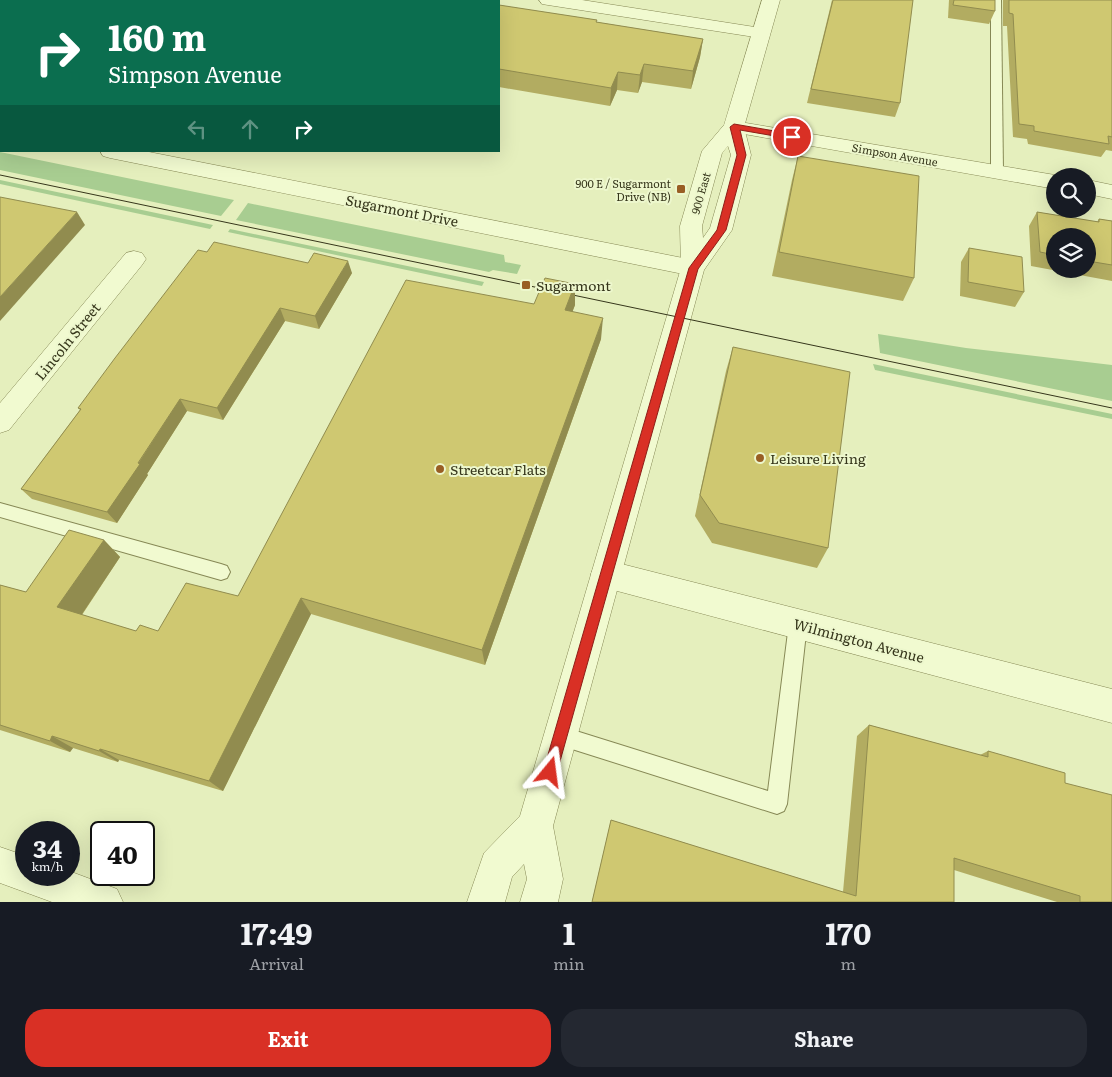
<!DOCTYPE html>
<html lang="en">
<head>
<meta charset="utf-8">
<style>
	body { margin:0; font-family:Literata,serif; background:#242831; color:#f1f3f6; height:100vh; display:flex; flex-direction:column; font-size:19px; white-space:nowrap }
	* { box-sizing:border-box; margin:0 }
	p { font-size:16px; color:#9ea1a6 }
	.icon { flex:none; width:28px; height:28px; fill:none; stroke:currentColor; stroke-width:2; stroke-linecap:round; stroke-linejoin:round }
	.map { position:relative; height:902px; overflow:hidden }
	.panel { display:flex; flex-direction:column; background:#171b24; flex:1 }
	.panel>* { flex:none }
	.guide { position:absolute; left:0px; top:0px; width:500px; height:152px; box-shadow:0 5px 20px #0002; background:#0b6e4f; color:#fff; overflow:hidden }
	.fabs { position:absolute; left:1046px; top:168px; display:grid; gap:10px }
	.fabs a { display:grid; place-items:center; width:50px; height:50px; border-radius:50%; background:#171b24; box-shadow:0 5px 20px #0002; font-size:25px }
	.speed { position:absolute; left:15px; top:821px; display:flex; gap:10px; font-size:25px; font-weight:700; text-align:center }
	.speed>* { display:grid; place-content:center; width:65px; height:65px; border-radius:50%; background:#171b24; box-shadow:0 5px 20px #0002; line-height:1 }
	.speed small { font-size:12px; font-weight:400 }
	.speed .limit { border:2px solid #111; border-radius:8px; background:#fff; color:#111 }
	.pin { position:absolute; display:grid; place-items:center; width:42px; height:42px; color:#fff; margin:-21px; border:2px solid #fff; border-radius:50%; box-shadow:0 1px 5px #0007 }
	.me { position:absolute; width:55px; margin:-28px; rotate:16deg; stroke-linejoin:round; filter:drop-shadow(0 0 4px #0008) }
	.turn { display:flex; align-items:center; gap:18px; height:105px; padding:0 25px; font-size:22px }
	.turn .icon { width:65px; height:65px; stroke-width:2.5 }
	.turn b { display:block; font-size:35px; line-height:42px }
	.lanes { display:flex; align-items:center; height:48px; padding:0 25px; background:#0003; justify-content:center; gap:25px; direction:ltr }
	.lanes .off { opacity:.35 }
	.eta { display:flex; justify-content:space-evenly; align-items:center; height:85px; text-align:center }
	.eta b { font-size:30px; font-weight:700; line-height:35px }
	.cta { display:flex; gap:10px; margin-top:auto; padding:10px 25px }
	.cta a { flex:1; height:58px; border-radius:20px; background:#d93025; color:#fff; font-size:20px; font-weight:700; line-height:58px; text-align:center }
	.cta a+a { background:#242831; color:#f1f3f6 }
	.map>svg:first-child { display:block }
	.green { fill:#a8cd91 }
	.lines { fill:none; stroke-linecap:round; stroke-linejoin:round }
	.stream { fill:#68848e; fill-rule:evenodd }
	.service-casing { stroke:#868855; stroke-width:2 }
	.minor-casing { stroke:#868855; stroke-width:1 }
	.tertiary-casing { stroke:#868855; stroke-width:1 }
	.service { fill:#f1fad0; fill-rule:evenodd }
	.minor { fill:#f1fad0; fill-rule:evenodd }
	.tertiary { fill:#f1fad0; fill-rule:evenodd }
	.tram { stroke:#36361b; stroke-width:1 }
	.wall { fill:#b2ac61; fill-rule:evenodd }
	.shaded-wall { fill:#918c4f }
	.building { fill:#cfc871; stroke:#918c4f }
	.route { fill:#d93025; stroke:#8d1f18 }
	.poi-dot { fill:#995e23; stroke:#edf7cd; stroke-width:2 }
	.labels { text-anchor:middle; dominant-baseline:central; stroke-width:4; stroke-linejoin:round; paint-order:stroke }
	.far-street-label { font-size:11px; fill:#36361b; stroke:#edf7cd }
	.far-poi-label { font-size:11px; fill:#36361b; stroke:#edf7cd; text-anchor:end }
	.street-label { font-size:14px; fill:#36361b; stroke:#edf7cd }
	.poi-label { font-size:14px; fill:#36361b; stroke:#edf7cd; text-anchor:start }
</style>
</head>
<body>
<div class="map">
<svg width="1112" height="902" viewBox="0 0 1112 902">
	<rect width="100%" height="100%" fill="#e5efbd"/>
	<g class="green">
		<path d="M0,152L234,200L221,216L0,170Z"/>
		<path d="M0,180L213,225L210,229L0,184Z"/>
		<path d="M248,203L504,255L505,262L521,265L517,274L493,270L489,272L236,220Z"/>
		<path d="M230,229L484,282L482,286L228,232Z"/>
		<path d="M878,334L966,348L1112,365V401L880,353Z"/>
		<path d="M873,364L1112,414V419L875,370Z"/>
	</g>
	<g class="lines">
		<rect class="stream" x="0" y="2" width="1" height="4"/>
		<defs>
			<g id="service">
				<path d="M991,0H1001L1003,172L997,176L991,172Z"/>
				<path d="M0,503L221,564L227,566L230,572L227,578L221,580L0,517Z"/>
				<path d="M798,615L805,618L807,624L787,804L784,811L777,814L553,743L550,736L553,729L560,726L768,791L789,624L791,618Z"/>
			</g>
			<g id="minor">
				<path d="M539,0H582L761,28L767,29L770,33L767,37L761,38L548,5L542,4Z"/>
				<path d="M734,121L1055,175L1060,176H1055V189L727,131L724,127L727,123Z"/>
				<rect x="0" y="123" width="1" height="12"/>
				<path d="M100,151H144L693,260L701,262L705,268L701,274L693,276L110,158L103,156Z"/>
				<path d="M1088,180L1112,185V199L1088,194Z"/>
				<path d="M134,251L142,253L146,259L142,265L9,430L0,433V403L126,253Z"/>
				<path d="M606,560L1112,689V723L606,588L595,584L591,574L595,564Z"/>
				<path d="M0,847L26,856V875H69V871L117,889L123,902H52L0,883Z"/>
			</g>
			<path id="tertiary" d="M762,0H780L744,127L751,155L732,230L704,270L553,826L563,879L558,902H520L527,879L524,864L512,877L505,902H467L484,853L520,816L681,268L680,226L702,151L724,125ZM728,146L731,155L710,228L703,238L702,226L722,153Z"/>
		</defs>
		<use href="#service" class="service-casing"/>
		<use href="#minor" class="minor-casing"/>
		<use href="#tertiary" class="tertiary-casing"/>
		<use href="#service" class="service"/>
		<use href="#minor" class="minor"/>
		<use href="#tertiary" class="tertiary"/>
		<path class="tram" d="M0,175L1112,408"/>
	</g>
	<g class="wall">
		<path d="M0,0H467L475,1H0Z"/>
		<path d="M832,0L900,103L895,117L807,103Z"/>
		<path d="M949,0H995V11L989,24L948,18Z"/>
		<path d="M1003,0H1112V151L1106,150L1101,157L1028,144L1027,139L1013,137L1007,26H1003Z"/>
		<path d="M499,5L597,20L596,22L703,39L700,57L691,89L642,82L638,93L617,90L610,106L499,87Z"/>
		<path d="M1,17V86H0V18Z"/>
		<path d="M798,156L914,278L903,301L772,276L792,180Z"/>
		<path d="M1037,212L1097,222L1099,219L1112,221V281L1031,266L1029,226ZM1055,236H1088V269H1055Z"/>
		<path d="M969,248L1024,292L1015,307L960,296L961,262Z"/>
		<path d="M207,252L352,273L319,329L285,321L223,420L187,411L147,474L148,475L117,523L32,499L21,489L80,410L78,408Z"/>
		<path d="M575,284V305L572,312L601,339L485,665L311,614L223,791L119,760L118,762L73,748L70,752L0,730V585L26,592L104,540L120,557L82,615L136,631H158L238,596Z"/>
		<path d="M733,347L828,548L817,568L712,543L695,516L726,371Z"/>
		<path d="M869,725L980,755L988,751L1065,783L1112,902H1057L954,870V902H592L611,820L843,892L857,736Z"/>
	</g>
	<g class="shaded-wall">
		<path d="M703,39L700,57L691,89L693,71Z"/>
		<path d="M644,64L642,82L638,93L640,75Z"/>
		<path d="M618,72L617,90L610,106L611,88Z"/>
		<path d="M77,212L85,225L0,321V297Z"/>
		<path d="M348,261L352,273L319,329L315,316Z"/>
		<path d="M575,284V305L565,332V310Z"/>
		<path d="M280,308L285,321L223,420L217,408Z"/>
		<path d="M603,318L601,339L485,665L482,650Z"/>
		<path d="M180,399L187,411L147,474L148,475L117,523L107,512Z"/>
		<path d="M104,540L120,557L76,623L57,607Z"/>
		<path d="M301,598L311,614L223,791L209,781Z"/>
		<path d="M52,736L73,748L70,752L50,741Z"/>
		<path d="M100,749L119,760L118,762L99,751Z"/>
	</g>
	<g class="building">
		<path d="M22,0H467L475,1H20Z"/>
		<path d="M833,0H913L900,103L811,89Z"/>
		<path d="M954,0H995V11L953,5Z"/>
		<path d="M1009,0H1112V137L1108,136L1109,144L1034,131V126L1019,124L1013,14L1009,13Z"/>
		<path d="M499,5L597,20L596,22L703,39L693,71L644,64L640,75L618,72L611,88L499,69Z"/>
		<path d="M1,17V70H0V18Z"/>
		<path d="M798,156L919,176L914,278L779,252Z"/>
		<path d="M0,197L77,212L0,297Z"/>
		<path d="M1037,212L1099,222V219L1112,221V265L1088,261V236H1055V255L1040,252Z"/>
		<path d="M214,242L308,263L314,253L348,261L315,316L280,308L217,408L180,399L138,463L140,464L107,512L21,489L81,409L78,408L115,358L198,250L207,252Z"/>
		<path d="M969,248L1022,257L1024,292L968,282Z"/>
		<path d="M545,278L575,284L565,310L603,318L482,650L301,598L209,781L100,749L99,751L52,736L50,741L0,725V585L26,592L69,530L104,540L57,607L136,631L140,625L158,631L186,583L238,596L406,280L534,304Z"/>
		<path d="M733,347L850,372L828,548L719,523L700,495Z"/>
		<path d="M869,725L988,757V751L1065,773V783L1112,795V902H1080V896L954,858V902H592L611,820L856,896Z"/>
	</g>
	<path class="route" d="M734,124L792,134L796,137L792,139L740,130L746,155L726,230L698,269L557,772L555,777L550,779L545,777L543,772L689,268L717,230L737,155L730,127Z"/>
	<g class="poi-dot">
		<rect x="676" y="184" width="10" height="10" rx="2.5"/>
		<rect x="521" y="280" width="10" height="10" rx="2.5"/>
		<circle cx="760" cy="458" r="5"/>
		<circle cx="440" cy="469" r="5"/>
	</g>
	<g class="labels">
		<g class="far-street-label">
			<text transform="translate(895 154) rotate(10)">Simpson Avenue</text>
			<text transform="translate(700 193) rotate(-74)">900 East</text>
		</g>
		<g class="far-poi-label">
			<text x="671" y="183">900 E / Sugarmont<tspan x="671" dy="13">Drive (NB)</tspan></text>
		</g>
		<g class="street-label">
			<text transform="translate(402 210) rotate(11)">Sugarmont Drive</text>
			<text transform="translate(67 341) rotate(-51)">Lincoln Street</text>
			<text transform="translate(859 640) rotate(15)">Wilmington Avenue</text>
		</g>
		<g class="poi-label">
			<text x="536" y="285">Sugarmont</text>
			<text x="770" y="458">Leisure Living</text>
			<text x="450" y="469">Streetcar Flats</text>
		</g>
	</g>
</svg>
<div class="fabs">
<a><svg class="icon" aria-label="search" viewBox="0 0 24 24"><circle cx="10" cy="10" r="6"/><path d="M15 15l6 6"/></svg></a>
<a><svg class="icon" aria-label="layers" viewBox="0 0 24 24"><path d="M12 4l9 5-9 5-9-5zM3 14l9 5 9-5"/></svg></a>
</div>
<div class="speed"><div>34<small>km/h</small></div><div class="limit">40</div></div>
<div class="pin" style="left:792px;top:137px;background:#d93025"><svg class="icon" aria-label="arrive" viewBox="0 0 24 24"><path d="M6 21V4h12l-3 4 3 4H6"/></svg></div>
<svg class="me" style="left:550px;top:772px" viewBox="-20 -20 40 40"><path d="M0-17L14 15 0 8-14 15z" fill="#d93025" stroke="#fff" stroke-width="4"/></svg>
<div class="guide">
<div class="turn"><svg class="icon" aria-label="right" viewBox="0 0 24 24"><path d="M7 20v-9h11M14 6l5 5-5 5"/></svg><div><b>160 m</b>Simpson Avenue</div></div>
<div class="lanes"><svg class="icon off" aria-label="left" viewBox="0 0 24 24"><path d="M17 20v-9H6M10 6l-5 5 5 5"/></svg><svg class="icon off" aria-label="ahead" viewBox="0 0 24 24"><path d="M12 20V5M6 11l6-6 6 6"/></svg><svg class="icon" aria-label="right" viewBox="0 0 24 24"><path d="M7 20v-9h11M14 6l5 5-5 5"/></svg></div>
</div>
</div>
<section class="panel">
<div class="eta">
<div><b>17:49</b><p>Arrival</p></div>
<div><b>1</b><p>min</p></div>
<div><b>170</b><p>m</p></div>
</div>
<div class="cta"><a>Exit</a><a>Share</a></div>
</section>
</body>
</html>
